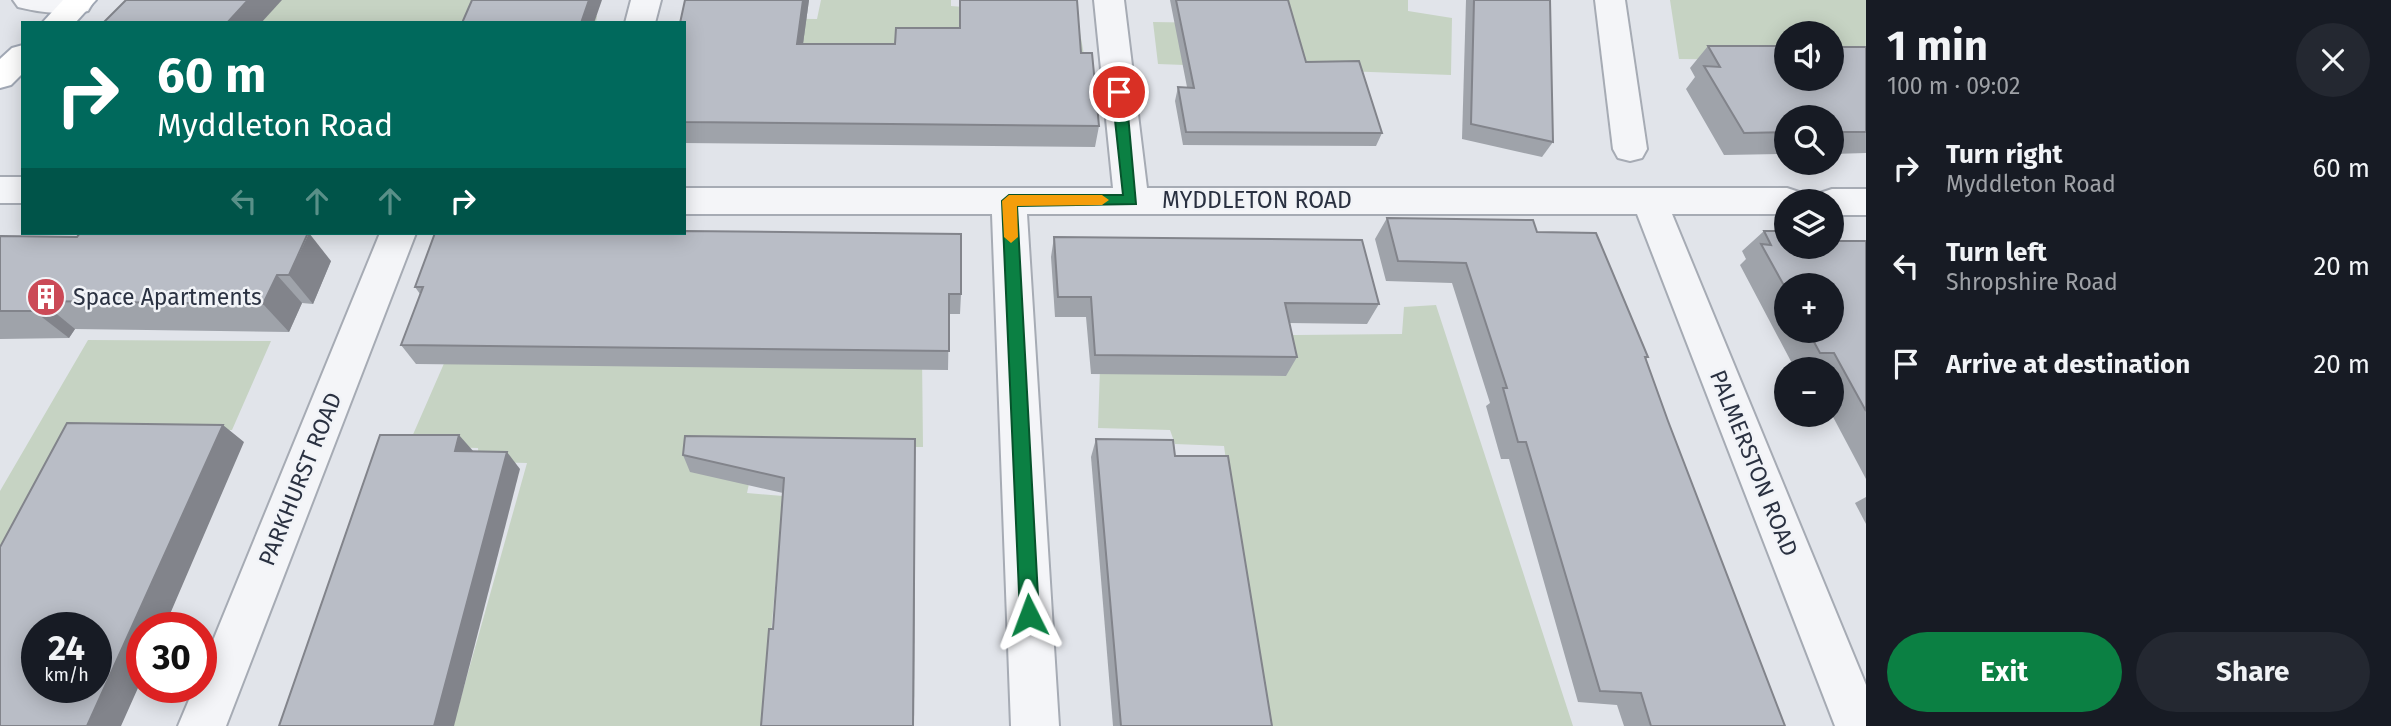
<!DOCTYPE html>
<html lang="en">
<head>
<meta charset="utf-8">
<style>
	body { margin:0; font-family:"Fira Sans",sans-serif; background:#242831; color:#f1f3f6; height:100vh; display:flex; flex-direction:column; font-size:26px; white-space:nowrap }
	* { box-sizing:border-box; margin:0 }
	p { font-size:23px; color:#9ea1a6 }
	.icon { flex:none; width:38px; height:38px; fill:none; stroke:currentColor; stroke-width:2; stroke-linecap:round; stroke-linejoin:round }
	.map { position:relative; flex:1; overflow:hidden }
	.details { display:flex; flex-direction:column; background:#171b24; width:525px }
	.details>* { flex:none }
	.hud { position:absolute; left:21px; top:21px; width:665px; height:214px; border-radius:0px; box-shadow:0 4px 18px #0003; background:#00695c; color:#fff; overflow:hidden }
	.tools { position:absolute; left:1774px; top:21px; display:grid; gap:14px }
	.tools a { display:grid; place-items:center; width:70px; height:70px; border-radius:50%; background:#171b24; box-shadow:0 4px 18px #0003; font-size:35px }
	.speed { position:absolute; left:21px; top:612px; display:flex; gap:14px; font-size:35px; font-weight:700; text-align:center }
	.speed>* { display:grid; place-content:center; width:91px; height:91px; border-radius:50%; background:#171b24; box-shadow:0 4px 18px #0003; line-height:1 }
	.speed small { font-size:18px; font-weight:400 }
	.speed .limit { border:10px solid #d22; background:#fff; color:#111 }
	.pin { position:absolute; display:grid; place-items:center; width:60px; height:60px; color:#fff; margin:-30px; border:4px solid #fff; border-radius:50%; box-shadow:0 2px 7px #0007 }
	.me { position:absolute; width:77px; margin:-38px; rotate:357deg; stroke-linejoin:round; filter:drop-shadow(0 0 5px #0008) }
	.turn { display:flex; align-items:center; gap:24px; height:147px; padding:0 21px; font-size:32px }
	.turn .icon { width:91px; height:91px; stroke-width:2.5 }
	.turn b { display:block; font-size:49px; line-height:60px }
	.lanes { display:flex; align-items:center; height:66px; padding:0 21px; background:#0003; justify-content:center; gap:35px; direction:ltr }
	.lanes .off { opacity:.35 }
	.round { display:grid; place-items:center; flex:none; width:74px; height:74px; border-radius:37px; background:#242831 }
	.head { display:flex; align-items:center; justify-content:space-between; height:119px; padding:0 21px }
	h1 { font-size:42px; font-weight:700; line-height:52px }
	.cta { display:flex; gap:14px; margin-top:auto; padding:14px 21px }
	.cta a { flex:1; height:80px; border-radius:42px; background:#0b8043; color:#fff; font-size:28px; font-weight:700; line-height:80px; text-align:center }
	.cta a+a { background:#242831; color:#f1f3f6 }
	ul { padding:0; list-style:none }
	li { display:flex; align-items:center; gap:21px; height:98px; padding:0 21px }
	li div { flex:1 }
	li b { display:block; font-size:26px }
	li em { font-style:normal }
	main { display:flex; flex:1; min-height:0 }
	.map>svg:first-child { display:block }
	.green { fill:#c6d3c3 }
	.lines { fill:none; stroke-linecap:round; stroke-linejoin:round }
	.street-casing { stroke:#a6abb4; stroke-width:4 }
	.primary-casing { stroke:#a1a8b5; stroke-width:4 }
	.street { fill:#f4f5f8; fill-rule:evenodd }
	.primary { fill:#fff; fill-rule:evenodd }
	.wall { fill:#9fa3aa; fill-rule:evenodd }
	.shaded-wall { fill:#82848b }
	.building { fill:#b9bdc6; stroke:#82848b; stroke-width:2; fill-rule:evenodd }
	.route { fill:#0b8043; stroke:#07532c; stroke-width:2 }
	.slow { fill:#f59e0b }
	.labels { text-anchor:middle; dominant-baseline:central; stroke-width:5; stroke-linejoin:round; paint-order:stroke }
	.street-label { font-size:23px; fill:#2a3141; stroke:#f1f3f7 }
	.poi-label { font-size:23px; fill:#2a3141; stroke:#f1f3f7; text-anchor:start }
</style>
</head>
<body>
<main>
<div class="map">
<svg width="1866" height="726" viewBox="0 0 1866 726">
	<rect width="100%" height="100%" fill="#e1e4ea"/>
	<g class="green">
		<path d="M281,0H478L475,7L597,16L596,23H260Z"/>
		<path d="M821,0H951V6L1077,16L1086,66L684,51L693,18L817,19Z"/>
		<path d="M1274,0H1408V11L1452,18L1451,75L1158,64L1153,22L1278,24Z"/>
		<path d="M1670,0H1866V60H1832V33H1787V60L1679,59Z"/>
		<path d="M1436,305L1573,726H1263L1224,446L1175,444L1170,430L1098,428L1101,337L1402,334L1404,307Z"/>
		<path d="M88,340L271,341L232,430L90,435L0,585V491Z"/>
		<path d="M449,352L922,357L923,447L757,446L747,493L783,496L763,726H453L527,463L479,462L478,448L408,446Z"/>
	</g>
	<g class="lines">
		<defs>
			<g id="street">
				<path d="M13,0H89L92,4L88,11C67,16 38,12 18,7Z"/>
				<path d="M631,0H661L655,23H625Z"/>
				<path d="M1094,0H1124L1147,188H1787L1799,192L1804,201H1787V214H1672L1866,685V726H1835L1637,214H1027L1059,726H1011L992,214H684V188H1113Z"/>
				<path d="M1595,0H1625L1647,149L1642,158L1630,161L1618,158L1613,149Z"/>
				<rect x="0" y="177" width="23" height="26"/>
				<path d="M1832,189H1866V215H1832V201H1815L1820,193Z"/>
				<path d="M380,233H416L226,726H178L194,688H201V670Z"/>
			</g>
			<g id="primary">
				<path d="M63,0H96L75,23H42Z"/>
				<path d="M23,45V73L11,85L0,88V59L12,48Z"/>
			</g>
		</defs>
		<use href="#street" class="street-casing"/>
		<use href="#primary" class="primary-casing"/>
		<use href="#street" class="street"/>
		<use href="#primary" class="primary"/>
	</g>
	<g class="wall">
		<path d="M685,0H809L803,44L1081,53L1099,126L1095,147L684,143V23Z"/>
		<path d="M1170,0H1288L1306,62L1382,133L1376,146L1183,145L1175,101L1178,87H1187Z"/>
		<path d="M1466,0H1550L1553,142L1542,157L1462,139Z"/>
		<path d="M1708,46L1866,47V153L1832,154V117H1787V154L1724,155L1686,89L1695,77L1690,68Z"/>
		<path d="M1387,218L1537,232L1648,357L1646,359L1668,421L1785,726H1624L1617,705L1578,702L1509,459H1501L1486,406L1490,403L1452,283L1386,281L1375,239Z"/>
		<path d="M1764,231L1834,241H1866V479L1832,415V369H1795L1740,265L1746,259L1742,251ZM1787,285L1832,331H1787Z"/>
		<path d="M0,236L331,261L313,304L302,303L289,332L75,329L69,338L0,339Z"/>
		<path d="M1054,237L1379,304L1367,324L1289,323L1297,357L1286,376L1091,374L1086,317H1055L1051,257Z"/>
		<path d="M415,287L961,294L960,314H949L948,370L416,364L401,345L420,294Z"/>
		<path d="M1096,439L1175,456L1272,726H1113L1091,457Z"/>
		<path d="M683,455L915,456L914,726H761L773,629L783,493L690,472Z"/>
		<path d="M1866,497V524L1855,503Z"/>
	</g>
	<g class="shaded-wall">
		<path d="M248,0H282L261,23H227Z"/>
		<path d="M589,0H602L594,23H581Z"/>
		<path d="M803,0H809L800,66L797,44Z"/>
		<path d="M309,233L331,261L313,304L289,275Z"/>
		<path d="M277,275L302,303L289,332L263,304Z"/>
		<path d="M41,301L75,329L69,338L34,311Z"/>
		<path d="M223,425L244,442L164,628H142V679L121,726H87Z"/>
		<path d="M459,435L474,452L455,451Z"/>
		<path d="M915,439L914,726H913Z"/>
		<path d="M507,452L520,469L454,726H434Z"/>
	</g>
	<g class="building">
		<path d="M126,0H248L227,23H103Z"/>
		<path d="M472,0H589L581,23H462Z"/>
		<path d="M685,0H803L797,44H895L896,28H960V0H1077L1081,53H1092L1099,126L684,122V23H680Z"/>
		<path d="M1176,0H1288L1306,62L1359,61L1382,133L1186,132L1178,87L1194,88Z"/>
		<path d="M1474,0H1550L1553,142L1471,124Z"/>
		<path d="M1708,46H1787V79H1832V47H1866V132H1832V117H1787V132L1744,133L1704,66L1720,67Z"/>
		<path d="M1387,218L1533,220L1537,232L1596,233L1648,357H1645L1668,421L1785,726H1651L1641,693L1600,691L1526,442H1518L1503,388H1507L1466,263L1398,261Z"/>
		<path d="M684,231L961,234V294H949V351L401,345L423,287H415L435,233H684Z"/>
		<path d="M1764,231H1787V247H1832V237L1834,241H1866V411L1834,353H1820L1808,331H1832V285H1787V291L1761,244L1771,245Z"/>
		<path d="M80,233H308L289,275H277L263,304L41,301L34,311H0V236L77,237Z"/>
		<path d="M1054,237L1362,240L1379,304L1285,303L1297,357L1095,355L1091,297H1058Z"/>
		<path d="M67,423L223,425L87,726H0V547ZM37,628H96V688H37Z"/>
		<path d="M380,435H459L455,451L507,452L434,726H279Z"/>
		<path d="M685,436L915,439L913,726H761L769,629H773L784,478L683,455Z"/>
		<path d="M1096,439L1173,440L1175,456H1228L1272,726H1121Z"/>
	</g>
	<path class="route" d="M1119,87L1126,92L1136,204L1017,206L1039,615L1036,622L1029,624L1023,622L1020,615L1002,201L1009,195H1123L1112,92Z"/>
	<path class="slow" d="M1009,195H1102L1109,200L1102,205L1017,206L1018,237L1011,243L1004,237L1002,201Z"/>
	<defs>
		<symbol id="building-disc" viewBox="-11 -11 22 22"><circle r="9.5" fill="#cb4a57" stroke="#f1f3f7"/><path d="M-4-6H4V6H1V3H-1V6H-4ZM-2.5-4.3h1.7v1.8h-1.7ZM.8-4.3h1.7v1.8H.8ZM-2.5-1h1.7V.8h-1.7ZM.8-1h1.7V.8H.8Z" fill="#fff"/></symbol>
	</defs>
	<g fill-rule="evenodd">
		<use href="#building-disc" x="24" y="275" width="44" height="44"/>
	</g>
	<g class="labels">
		<g class="street-label">
			<text x="1257" y="200">MYDDLETON ROAD</text>
			<text transform="translate(1754 463) rotate(68)">PALMERSTON ROAD</text>
			<text transform="translate(300 479) rotate(-68)">PARKHURST ROAD</text>
		</g>
		<g class="poi-label">
			<text x="73" y="297">Space Apartments</text>
		</g>
	</g>
</svg>
<div class="tools">
<a><svg class="icon" aria-label="sound" viewBox="0 0 24 24"><path d="M4 9h4l5-4v14l-5-4H4zM17 9q2 3 0 6"/></svg></a>
<a><svg class="icon" aria-label="search" viewBox="0 0 24 24"><circle cx="10" cy="10" r="6"/><path d="M15 15l6 6"/></svg></a>
<a><svg class="icon" aria-label="layers" viewBox="0 0 24 24"><path d="M12 4l9 5-9 5-9-5zM3 14l9 5 9-5"/></svg></a>
<a>+</a>
<a>−</a>
</div>
<div class="speed"><div>24<small>km/h</small></div><div class="limit">30</div></div>
<div class="pin" style="left:1119px;top:92px;background:#d93025"><svg class="icon" aria-label="arrive" viewBox="0 0 24 24"><path d="M6 21V4h12l-3 4 3 4H6"/></svg></div>
<svg class="me" style="left:1029px;top:615px" viewBox="-20 -20 40 40"><path d="M0-17L14 15 0 8-14 15z" fill="#0b8043" stroke="#fff" stroke-width="4"/></svg>
<div class="hud">
<div class="turn"><svg class="icon" aria-label="right" viewBox="0 0 24 24"><path d="M7 20v-9h11M14 6l5 5-5 5"/></svg><div><b>60 m</b>Myddleton Road</div></div>
<div class="lanes"><svg class="icon off" aria-label="left" viewBox="0 0 24 24"><path d="M17 20v-9H6M10 6l-5 5 5 5"/></svg><svg class="icon off" aria-label="ahead" viewBox="0 0 24 24"><path d="M12 20V5M6 11l6-6 6 6"/></svg><svg class="icon off" aria-label="ahead" viewBox="0 0 24 24"><path d="M12 20V5M6 11l6-6 6 6"/></svg><svg class="icon" aria-label="right" viewBox="0 0 24 24"><path d="M7 20v-9h11M14 6l5 5-5 5"/></svg></div>
</div>
</div>
<section class="details">
<div class="head"><div><h1>1 min</h1><p>100 m · 09:02</p></div><a class="round"><svg class="icon" aria-label="close" viewBox="0 0 24 24"><path d="M6 6l12 12M18 6L6 18"/></svg></a></div>
<ul>
<li><svg class="icon" aria-label="right" viewBox="0 0 24 24"><path d="M7 20v-9h11M14 6l5 5-5 5"/></svg><div><b>Turn right</b><p>Myddleton Road</p></div><em>60 m</em></li>
<li><svg class="icon" aria-label="left" viewBox="0 0 24 24"><path d="M17 20v-9H6M10 6l-5 5 5 5"/></svg><div><b>Turn left</b><p>Shropshire Road</p></div><em>20 m</em></li>
<li><svg class="icon" aria-label="arrive" viewBox="0 0 24 24"><path d="M6 21V4h12l-3 4 3 4H6"/></svg><div><b>Arrive at destination</b></div><em>20 m</em></li>
</ul>
<div class="cta"><a>Exit</a><a>Share</a></div>
</section>
</main>
</body>
</html>
